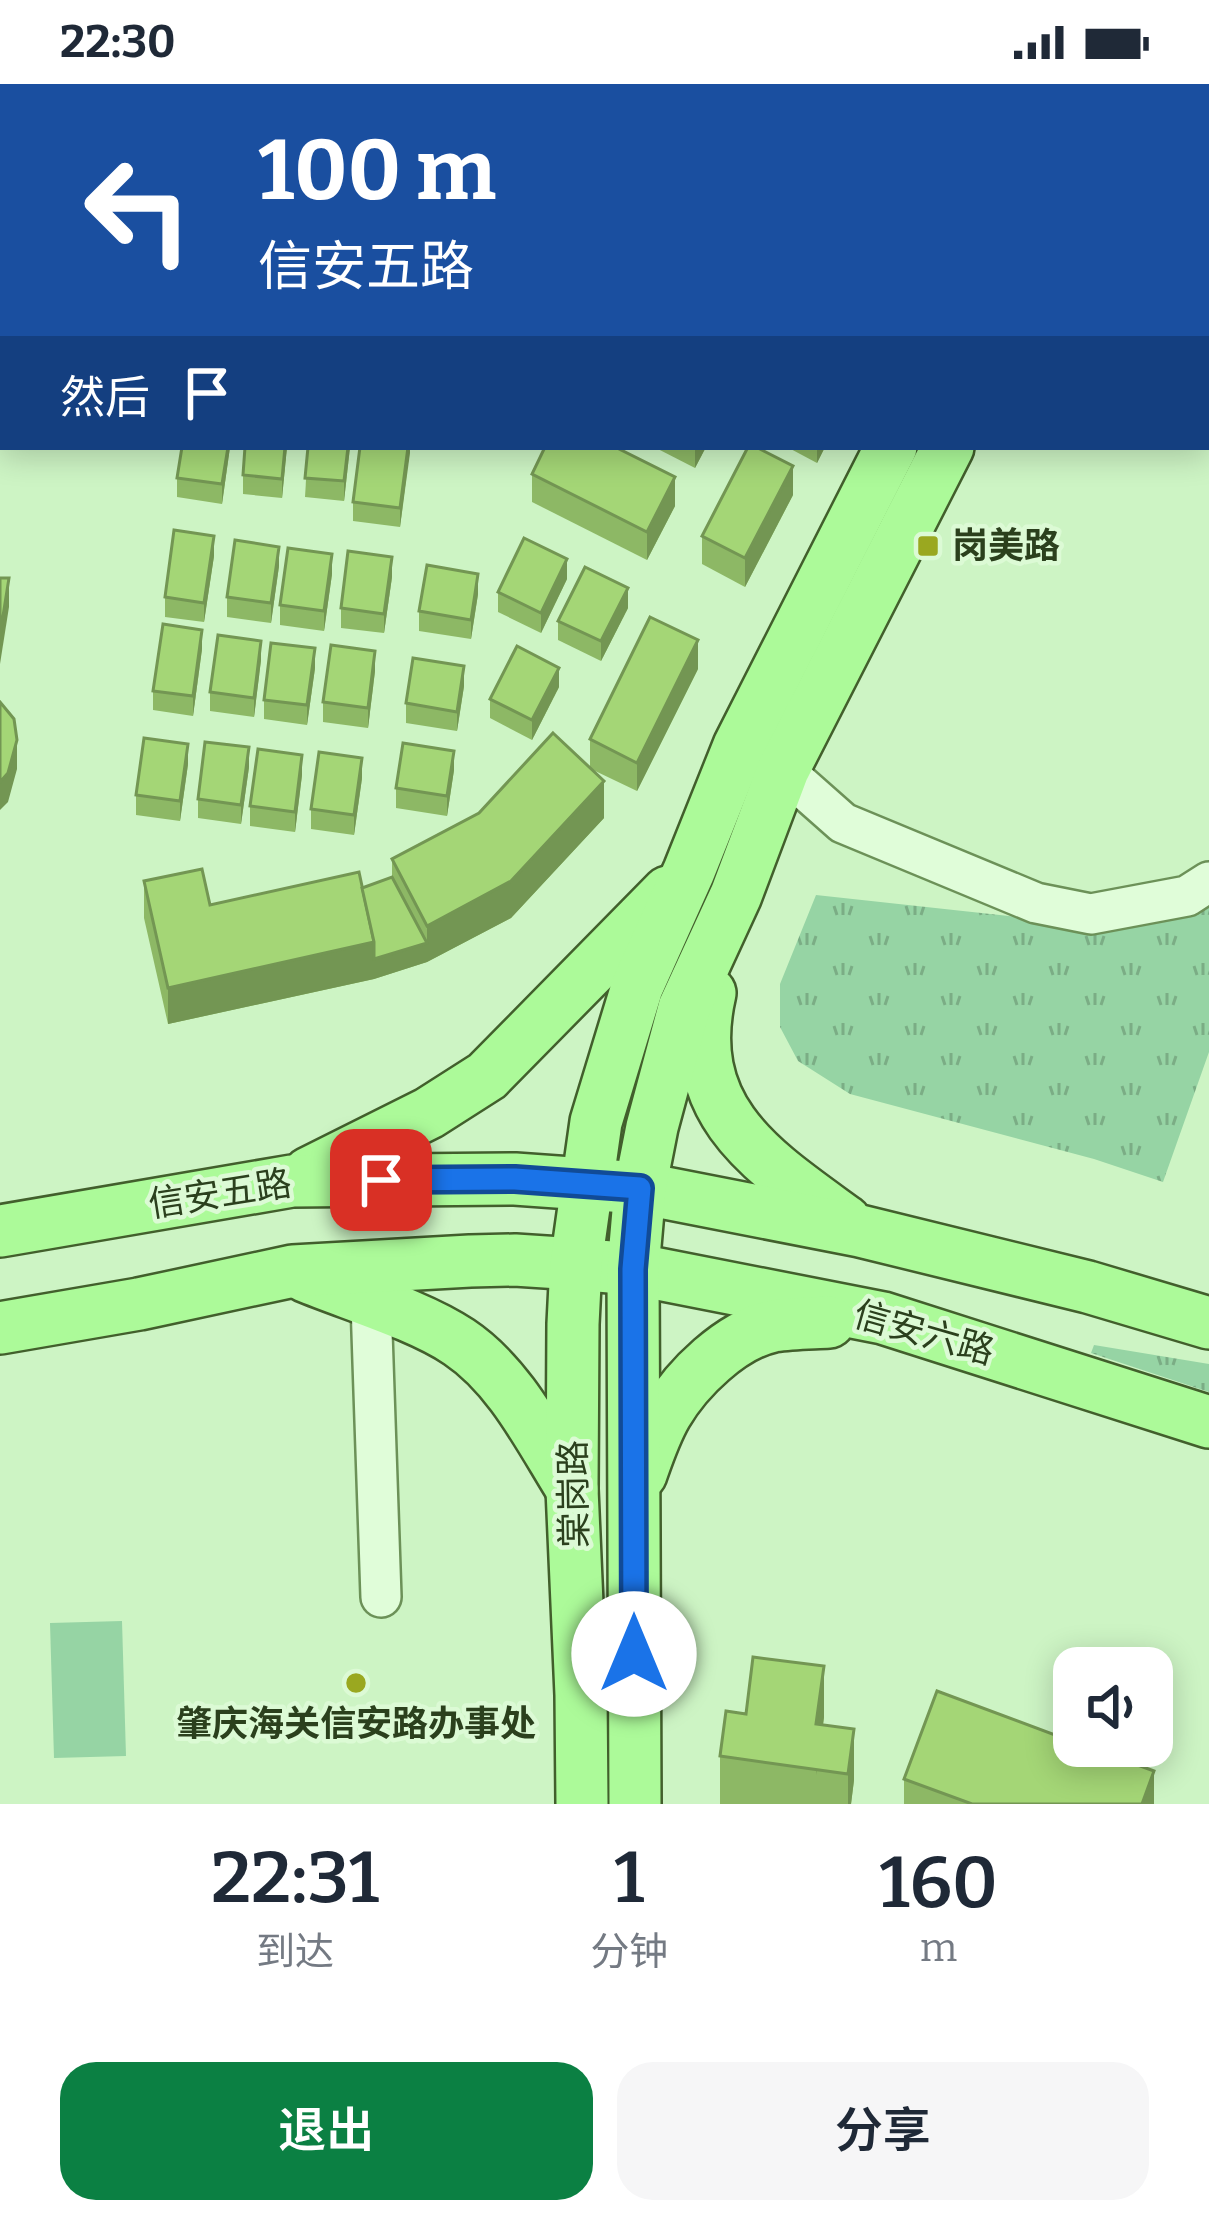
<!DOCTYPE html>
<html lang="zh">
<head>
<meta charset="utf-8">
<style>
	body { margin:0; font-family:Bitter,"Noto Sans SC",serif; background:#f6f6f7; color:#1f2937; height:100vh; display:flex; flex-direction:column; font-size:45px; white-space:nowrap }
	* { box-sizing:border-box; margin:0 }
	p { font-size:39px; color:#747a83 }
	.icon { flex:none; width:66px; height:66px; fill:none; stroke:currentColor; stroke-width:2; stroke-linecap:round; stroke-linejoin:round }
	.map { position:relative; height:1720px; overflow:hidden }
	.drawer { display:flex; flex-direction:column; background:#fff; flex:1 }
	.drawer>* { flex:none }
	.hud { position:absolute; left:0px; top:0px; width:1209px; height:366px; box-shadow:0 6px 30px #0003; background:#1a4fa0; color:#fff; overflow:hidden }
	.tools { position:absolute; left:1053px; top:1563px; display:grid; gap:24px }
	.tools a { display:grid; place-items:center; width:120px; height:120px; border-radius:24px; background:#fff; box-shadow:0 6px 30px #0003; font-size:60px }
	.pin { position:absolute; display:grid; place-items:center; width:102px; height:102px; color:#fff; margin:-51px; border-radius:24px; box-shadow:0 6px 18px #0006 }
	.me { position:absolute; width:132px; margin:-66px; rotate:0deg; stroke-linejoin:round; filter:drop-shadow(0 0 9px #0008) }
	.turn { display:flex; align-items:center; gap:42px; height:252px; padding:0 60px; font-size:54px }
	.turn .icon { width:156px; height:156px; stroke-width:2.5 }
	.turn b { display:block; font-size:84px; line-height:102px }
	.then { display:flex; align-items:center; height:114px; padding:0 60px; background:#0003; gap:24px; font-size:45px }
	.eta { display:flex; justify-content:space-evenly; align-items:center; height:204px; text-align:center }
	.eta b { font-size:72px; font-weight:600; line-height:84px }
	.cta { display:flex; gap:24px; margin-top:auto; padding:24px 60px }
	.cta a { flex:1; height:138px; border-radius:36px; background:#0b8043; color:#fff; font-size:48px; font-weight:600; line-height:138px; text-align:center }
	.cta a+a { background:#f6f6f7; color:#1f2937 }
	.status { display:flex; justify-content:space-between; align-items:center; height:84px; padding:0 60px; background:#fff; direction:ltr }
	.status svg { height:33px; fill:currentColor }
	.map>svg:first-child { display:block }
	.grass { fill:url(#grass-tufts) }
	.garden { fill:#96d4a4 }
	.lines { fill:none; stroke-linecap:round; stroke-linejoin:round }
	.minor-casing { stroke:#6c9158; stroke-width:44 }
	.major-casing { stroke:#425f2c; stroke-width:56 }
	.minor { stroke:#e0fdd9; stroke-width:39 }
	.major { stroke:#acfa99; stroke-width:51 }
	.wall { fill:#8db865 }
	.shaded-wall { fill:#739653 }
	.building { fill:#a4d676; stroke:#739653; stroke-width:3 }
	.route-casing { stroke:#114b97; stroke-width:30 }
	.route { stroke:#1a73e8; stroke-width:21 }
	.poi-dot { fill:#9aa820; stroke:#dcfad5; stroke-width:4.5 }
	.labels { text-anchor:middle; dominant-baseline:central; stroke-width:9; stroke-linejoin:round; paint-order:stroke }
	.poi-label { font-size:36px; font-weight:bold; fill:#2b401d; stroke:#dcfad5; text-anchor:start }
	.street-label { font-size:36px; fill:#2b401d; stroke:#dcfad5 }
</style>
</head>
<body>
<div class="status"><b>22:30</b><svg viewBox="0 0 49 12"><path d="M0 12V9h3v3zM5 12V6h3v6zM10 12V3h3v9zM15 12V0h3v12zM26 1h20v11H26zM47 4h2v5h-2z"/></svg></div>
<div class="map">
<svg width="1209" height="1720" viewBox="0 0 1209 1720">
	<defs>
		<pattern id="grass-tufts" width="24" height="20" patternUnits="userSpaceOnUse" patternTransform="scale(3)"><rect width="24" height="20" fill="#96d4a4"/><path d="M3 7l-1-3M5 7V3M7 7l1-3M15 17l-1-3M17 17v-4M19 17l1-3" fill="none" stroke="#7bad85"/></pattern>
	</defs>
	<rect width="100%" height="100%" fill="#cdf4c4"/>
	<g class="grass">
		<path d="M816,811L1101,842L1194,831L1209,820V968L1163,1098L1094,1075L850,1010L798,977L780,943V900Z"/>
		<path d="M1094,1261L1209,1280V1308L1091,1269Z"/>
	</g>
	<path class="garden" d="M122,1537L126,1672L54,1674L50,1539Z"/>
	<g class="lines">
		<defs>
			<g id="minor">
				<path d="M984,0L990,3"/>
				<path d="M783,686L843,739L1036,819L1091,830L1187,812L1209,798"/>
				<path d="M371,1219L381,1513"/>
			</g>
			<g id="major">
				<path d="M1073,3L1074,0"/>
				<path d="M1131,3L1133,0"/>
				<path d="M710,909C683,1027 761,1076 845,1137"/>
				<path d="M309,1089L429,1029L487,992L668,808"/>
				<path d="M0,1147L292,1097L515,1095L585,1100L640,1104L860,1147L1088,1203L1209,1239"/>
				<path d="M305,1192C351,1211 419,1231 459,1258C510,1292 540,1354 572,1405"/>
				<path d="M0,1244L139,1220L293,1187L470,1177L515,1176L576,1180L633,1185L883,1234L1209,1338"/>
				<path d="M641,1390C648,1370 655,1349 666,1330C687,1294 731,1251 773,1242C790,1239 811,1239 829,1238"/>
				<path d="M582,1720L581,1611L572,1405L573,1240L576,1180L596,1038L637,903L689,787L739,662L891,363"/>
				<path d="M635,1720L633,1185L640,1104L652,1043L684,924L736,811L783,686L948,363"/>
			</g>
		</defs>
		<use href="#minor" class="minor-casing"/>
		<use href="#major" class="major-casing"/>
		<use href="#minor" class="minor"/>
		<use href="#major" class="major"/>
	</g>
	<g class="wall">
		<path d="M668,0H699L698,3H678Z"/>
		<path d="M230,363L222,420L177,413V394Z"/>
		<path d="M287,363L282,414L243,410V391Z"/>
		<path d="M308,363H350L344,417L305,413Z"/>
		<path d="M410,363L400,443L353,437V418Z"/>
		<path d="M654,363H706L695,384Z"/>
		<path d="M787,363H825L817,379Z"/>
		<path d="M532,390L675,422L647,476L532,418Z"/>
		<path d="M793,411L745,503L702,480V452Z"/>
		<path d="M214,472L204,538L165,533V513Z"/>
		<path d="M279,482L271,539L227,533V513Z"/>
		<path d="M332,490L324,547L280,541V521Z"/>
		<path d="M392,493L384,549L341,544V524Z"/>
		<path d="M567,495L541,549L498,528V508Z"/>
		<path d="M478,510L471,555L419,547V527Z"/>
		<path d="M628,524L601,577L558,556V537Z"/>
		<path d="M202,565L193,632L153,626V607Z"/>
		<path d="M261,576L254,633L210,627V608Z"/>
		<path d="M315,584L307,641L264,635V616Z"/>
		<path d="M698,585L637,707L591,685L604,734L511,834L427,878L374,895L168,940L144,834V797L210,821L362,804L392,793V775L590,683V655Z"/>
		<path d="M375,587L368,644L323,638V618Z"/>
		<path d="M464,602L457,647L406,639V619Z"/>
		<path d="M559,603L532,656L490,634V615Z"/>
		<path d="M188,680L180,737L136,731V711Z"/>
		<path d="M249,683L241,740L198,734V715Z"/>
		<path d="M454,686L447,732L396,724V704Z"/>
		<path d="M302,691L295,748L250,742V722Z"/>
		<path d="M362,694L354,751L311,745V725Z"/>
		<path d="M746,1630L824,1633L823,1641L854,1696L851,1720H720V1672Z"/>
		<path d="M904,1695L1154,1720H904Z"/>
	</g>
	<g class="shaded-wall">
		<path d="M228,363H230L222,420V400Z"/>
		<path d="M285,363H287L282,414V395Z"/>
		<path d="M348,363H350L344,417V397Z"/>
		<path d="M408,363H410V369L400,443V424Z"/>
		<path d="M695,363H706L695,384Z"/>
		<path d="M817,363H825L817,379Z"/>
		<path d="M793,382V411L745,503V474Z"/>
		<path d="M675,393V422L647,476V448Z"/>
		<path d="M214,452V472L204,538V519Z"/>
		<path d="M279,463V482L271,539V519Z"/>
		<path d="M332,470V490L324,547V527Z"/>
		<path d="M392,473V493L384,549V530Z"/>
		<path d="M567,475V495L541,549V529Z"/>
		<path d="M478,490V510L471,555V536Z"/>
		<path d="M9,494V523L0,580V551Z"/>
		<path d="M628,504V524L601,577V557Z"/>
		<path d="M202,546V565L193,632V612Z"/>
		<path d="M698,556V585L637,707V679Z"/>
		<path d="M261,557V576L254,633V614Z"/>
		<path d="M315,564V584L307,641V621Z"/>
		<path d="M375,567V587L368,644V624Z"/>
		<path d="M464,582V602L457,647V628Z"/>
		<path d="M559,584V603L532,656V636Z"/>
		<path d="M17,656V685L8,718L0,726V698Z"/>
		<path d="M188,660V680L180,737V717Z"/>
		<path d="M249,663V683L241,740V721Z"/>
		<path d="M454,667V686L447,732V712Z"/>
		<path d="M302,671V691L295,748V728Z"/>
		<path d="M362,674V694L354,751V731Z"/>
		<path d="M604,697V734L511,834L427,878L374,895V875L427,859V842Z"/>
		<path d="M374,858V895L168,940V904Z"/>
		<path d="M824,1582V1633L816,1691V1640Z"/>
		<path d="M854,1645V1696L851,1720H848V1690Z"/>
		<path d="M1154,1687V1720H1142Z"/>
	</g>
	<g class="building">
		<path d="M236,0H274L273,3H235Z"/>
		<path d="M292,0H303L326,3H291Z"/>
		<path d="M513,0H537L562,3H512Z"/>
		<path d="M742,0H871L870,3H748Z"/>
		<path d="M182,363H228L222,400L177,394Z"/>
		<path d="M245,363H285L282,395L243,391Z"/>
		<path d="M308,363H348L344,397L305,394Z"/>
		<path d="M360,363H408L400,424L353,418Z"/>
		<path d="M545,363H615L675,393L647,448L532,390Z"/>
		<path d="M748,363H756L793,382L745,474L702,452Z"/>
		<path d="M174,446L214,452L204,519L165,513Z"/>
		<path d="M524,454L567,475L541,529L498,508Z"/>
		<path d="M235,456L279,463L271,519L227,513Z"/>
		<path d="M288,464L332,470L324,527L280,521Z"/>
		<path d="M348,467L392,473L384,530L341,524Z"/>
		<path d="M427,481L478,490L471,536L419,527Z"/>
		<path d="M585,483L628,504L601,557L558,537Z"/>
		<path d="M0,494H9L0,551Z"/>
		<path d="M650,533L698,556L637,679L590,655Z"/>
		<path d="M163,540L202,546L193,612L153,607Z"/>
		<path d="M218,551L261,557L254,614L210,608Z"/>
		<path d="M271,559L315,564L307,621L264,616Z"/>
		<path d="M331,561L375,567L368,624L323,618Z"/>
		<path d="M517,562L559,584L532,636L490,615Z"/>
		<path d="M413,574L464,582L457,628L406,619Z"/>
		<path d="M0,618L14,635L17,656L8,689L0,698Z"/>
		<path d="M553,649L604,697L511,797L427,842L392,775L479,729Z"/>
		<path d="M144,654L188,660L180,717L136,711Z"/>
		<path d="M205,658L249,663L241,721L198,715Z"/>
		<path d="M403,659L454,667L447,712L396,704Z"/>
		<path d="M258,665L302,671L295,728L250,722Z"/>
		<path d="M319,668L362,674L354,731L311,725Z"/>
		<path d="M202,785L210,821L359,788L374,858L168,904L144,797Z"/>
		<path d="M392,793L427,859L374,875V858L362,804Z"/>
		<path d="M753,1573L824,1582L816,1640L854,1645L848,1690L720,1672L726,1627L746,1630Z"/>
		<path d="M937,1607L1074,1658V1662H1086L1154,1687L1142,1720H972L904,1695Z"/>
	</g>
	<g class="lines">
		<defs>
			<path id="route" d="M381,1096L515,1095L640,1104L633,1185L634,1570"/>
		</defs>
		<use href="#route" class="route-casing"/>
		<use href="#route" class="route"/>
	</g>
	<g class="poi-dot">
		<rect x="916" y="450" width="24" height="24" rx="6"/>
		<circle cx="356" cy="1599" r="12"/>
	</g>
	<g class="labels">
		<g class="poi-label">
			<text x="952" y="462">岗美路</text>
			<text x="356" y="1640" text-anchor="middle">肇庆海关信安路办事处</text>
		</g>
		<g class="street-label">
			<text transform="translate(220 1110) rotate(-9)">信安五路</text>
			<text transform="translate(924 1249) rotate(16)">信安六路</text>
			<text transform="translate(574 1410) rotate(-91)">棠岗路</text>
		</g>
	</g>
</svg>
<div class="tools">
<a><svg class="icon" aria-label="sound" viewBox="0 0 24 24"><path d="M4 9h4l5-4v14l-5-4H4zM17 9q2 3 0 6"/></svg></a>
</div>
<div class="pin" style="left:381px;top:1096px;background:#d93025"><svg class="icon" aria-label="arrive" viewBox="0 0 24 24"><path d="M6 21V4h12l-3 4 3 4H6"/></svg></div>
<svg class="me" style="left:634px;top:1570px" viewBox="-20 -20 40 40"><circle r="19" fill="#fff"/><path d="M0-13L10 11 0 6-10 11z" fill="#1a73e8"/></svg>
<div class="hud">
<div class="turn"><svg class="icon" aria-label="left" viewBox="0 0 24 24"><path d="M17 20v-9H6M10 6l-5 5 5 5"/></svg><div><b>100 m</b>信安五路</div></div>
<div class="then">然后<svg class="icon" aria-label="arrive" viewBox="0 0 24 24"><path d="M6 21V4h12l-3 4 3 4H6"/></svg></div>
</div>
</div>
<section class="drawer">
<div class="eta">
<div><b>22:31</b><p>到达</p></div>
<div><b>1</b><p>分钟</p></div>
<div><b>160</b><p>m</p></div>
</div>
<div class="cta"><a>退出</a><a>分享</a></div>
</section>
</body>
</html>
